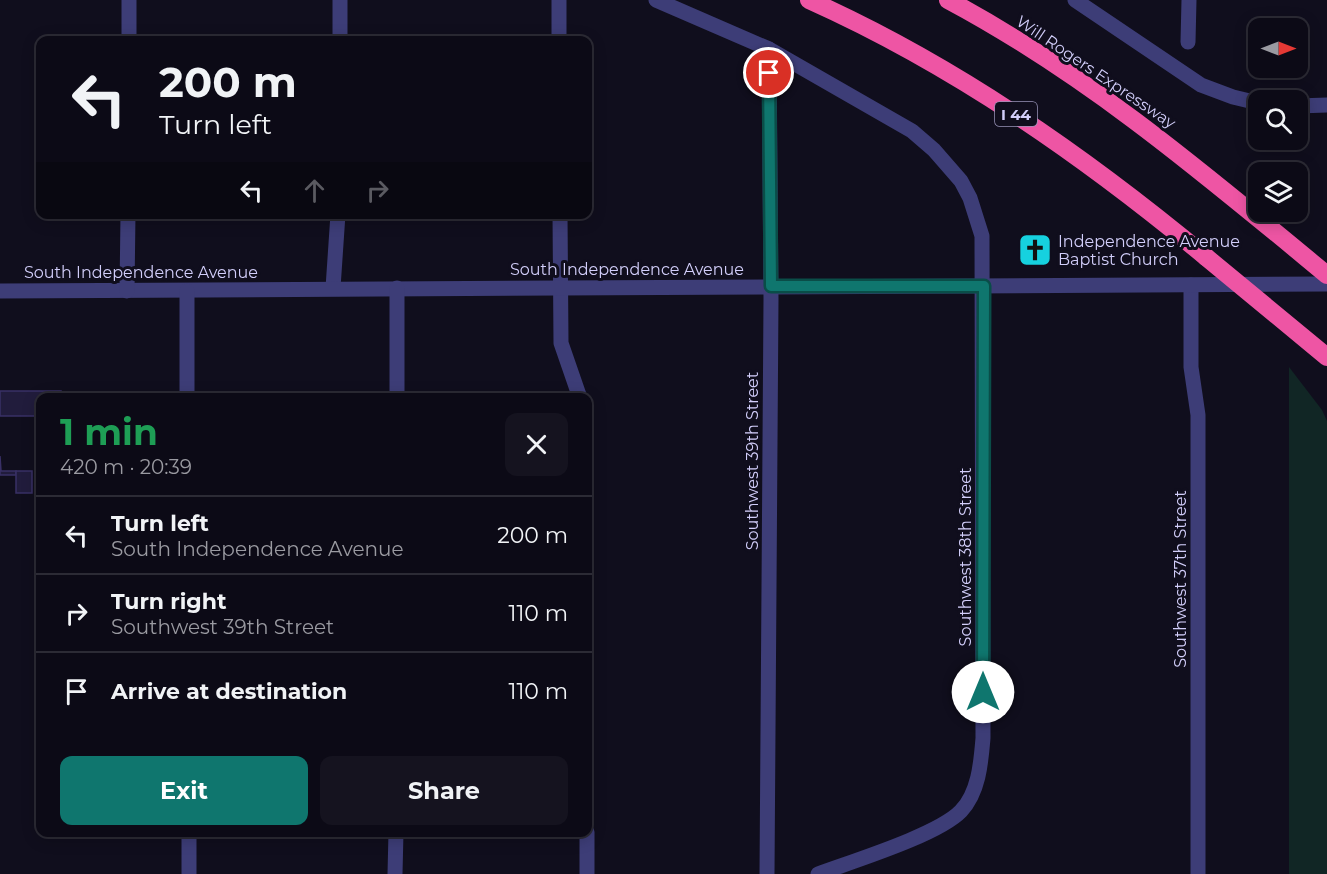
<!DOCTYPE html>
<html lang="en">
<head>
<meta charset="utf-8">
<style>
	body { margin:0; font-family:Montserrat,sans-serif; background:#15131f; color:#f1f3f6; height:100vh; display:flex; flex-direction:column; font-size:22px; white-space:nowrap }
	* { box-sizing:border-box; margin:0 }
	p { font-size:20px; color:#9a9aa1 }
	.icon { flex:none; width:33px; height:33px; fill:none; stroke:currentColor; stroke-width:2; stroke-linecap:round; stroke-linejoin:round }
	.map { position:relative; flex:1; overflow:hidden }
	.panel { position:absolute; left:36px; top:393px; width:556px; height:444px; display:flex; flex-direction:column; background:#0c0a16; border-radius:12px; box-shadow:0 3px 15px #0003,0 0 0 2px #2c2b35 }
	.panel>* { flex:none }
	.hud { position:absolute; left:36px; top:36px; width:556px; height:183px; border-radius:12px; box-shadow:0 3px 15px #0003,0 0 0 2px #2c2b35; background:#0c0a16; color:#f1f3f6; overflow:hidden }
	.needle { width:39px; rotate:90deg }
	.fabs { position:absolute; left:1248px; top:18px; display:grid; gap:12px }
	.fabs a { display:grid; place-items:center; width:60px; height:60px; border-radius:12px; background:#0c0a16; box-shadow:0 3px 15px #0003,0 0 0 2px #2c2b35; font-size:30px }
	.pin { position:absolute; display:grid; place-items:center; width:51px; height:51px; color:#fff; margin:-26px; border:3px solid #fff; border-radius:50%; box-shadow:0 2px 6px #0007 }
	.me { position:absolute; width:66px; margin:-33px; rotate:0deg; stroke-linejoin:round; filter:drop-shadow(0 0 4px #0008) }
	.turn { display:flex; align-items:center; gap:21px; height:126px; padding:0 24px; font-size:27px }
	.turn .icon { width:78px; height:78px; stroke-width:2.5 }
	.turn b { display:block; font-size:42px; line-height:51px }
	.lanes { display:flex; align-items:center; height:57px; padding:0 24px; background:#0003; justify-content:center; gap:30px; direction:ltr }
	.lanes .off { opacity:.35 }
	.round { display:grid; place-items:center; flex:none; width:63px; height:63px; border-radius:12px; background:#15131f }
	.headline { display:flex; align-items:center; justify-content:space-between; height:102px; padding:0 24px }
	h1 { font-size:36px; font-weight:700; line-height:45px; color:#1e9e55 }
	.button { display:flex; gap:12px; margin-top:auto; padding:12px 24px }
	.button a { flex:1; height:69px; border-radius:12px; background:#0f766e; color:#fff; font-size:24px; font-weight:700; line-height:69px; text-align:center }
	.button a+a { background:#15131f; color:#f1f3f6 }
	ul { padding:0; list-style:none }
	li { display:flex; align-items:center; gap:18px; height:78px; padding:0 24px; border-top:2px solid #2c2b35 }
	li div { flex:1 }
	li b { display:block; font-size:22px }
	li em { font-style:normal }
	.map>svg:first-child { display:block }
	.green { fill:#112625 }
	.building { fill:#211c3c; stroke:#393066; stroke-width:1.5 }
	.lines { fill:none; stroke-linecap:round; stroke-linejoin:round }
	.minor { stroke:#3d3d77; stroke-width:15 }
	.highway { stroke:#ee55a4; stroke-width:18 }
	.highway-bridge { stroke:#ee55a4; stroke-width:18 }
	.route-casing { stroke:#0a4d48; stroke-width:15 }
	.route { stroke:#0f766e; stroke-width:10 }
	.labels { text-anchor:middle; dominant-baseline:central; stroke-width:6; stroke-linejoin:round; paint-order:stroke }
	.shield { fill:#100e1d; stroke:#9894b8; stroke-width:1.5 }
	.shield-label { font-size:15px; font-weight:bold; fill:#d2cefa }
	.street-label { font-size:16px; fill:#d2cefa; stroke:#100e1d }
	.poi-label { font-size:16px; fill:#d2cefa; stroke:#100e1d; text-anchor:start }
</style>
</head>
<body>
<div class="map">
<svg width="1327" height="874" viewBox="0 0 1327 874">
	<rect width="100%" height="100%" fill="#100e1d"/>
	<path class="green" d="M1289,367L1322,410L1327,421V874H1289Z"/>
	<g class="building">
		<path d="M0,391H61V398H40V416H0Z"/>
		<path d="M0,456L1,471H16V475H0Z"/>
		<rect x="16" y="471" width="16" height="22"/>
	</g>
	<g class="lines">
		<g class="minor">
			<path d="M559,0V40"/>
			<path d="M656,0L769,49L912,131L934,150L961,181L970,198L982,236L983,738C981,762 979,792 961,811C938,835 853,861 818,874"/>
			<path d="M1075,0L1201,85L1233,97L1258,103"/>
			<path d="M129,40V0"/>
			<path d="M340,40V0"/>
			<path d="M1188,42L1189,0"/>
			<path d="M1298,106L1327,105"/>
			<path d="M560,214L561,343L580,398"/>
			<path d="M1191,285V367L1198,415V874"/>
			<path d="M333,288L338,214"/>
			<path d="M0,291L1327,284"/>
			<path d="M127,291L128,214"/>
			<path d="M187,291V398"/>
			<path d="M397,398V288"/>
			<path d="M189,832V874"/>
			<path d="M395,874L396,832"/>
			<path d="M587,874V832"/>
			<path d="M767,874L771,299L769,49"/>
		</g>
		<g class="highway">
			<path d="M809,0C954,65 1084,156 1206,257"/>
			<path d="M948,0C1087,74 1206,175 1327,275"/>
		</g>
		<path class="highway-bridge" d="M1206,257L1327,357"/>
	</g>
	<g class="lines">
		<defs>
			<path id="route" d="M769,73L771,286H984L983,692"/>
		</defs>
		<use href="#route" class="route-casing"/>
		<use href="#route" class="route"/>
	</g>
	<defs>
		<symbol id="church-square" viewBox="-11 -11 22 22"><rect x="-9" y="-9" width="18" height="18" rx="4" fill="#16d1df" stroke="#100e1d"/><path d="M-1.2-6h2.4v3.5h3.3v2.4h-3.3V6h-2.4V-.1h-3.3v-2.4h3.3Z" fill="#111"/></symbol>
	</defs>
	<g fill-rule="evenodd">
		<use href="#church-square" x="1016" y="231" width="38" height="38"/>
	</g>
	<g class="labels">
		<rect class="shield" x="995" y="102" width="42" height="24" rx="4.5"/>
		<g class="shield-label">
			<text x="1016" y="114">I 44</text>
		</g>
		<g class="street-label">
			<text transform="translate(1096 72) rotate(34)">Will Rogers Expressway</text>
			<text x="627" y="269">South Independence Avenue</text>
			<text x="141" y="272">South Independence Avenue</text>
			<text transform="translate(752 461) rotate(-90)">Southwest 39th Street</text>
			<text transform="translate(965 557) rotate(-90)">Southwest 38th Street</text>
			<text transform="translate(1180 579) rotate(-90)">Southwest 37th Street</text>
		</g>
		<g class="poi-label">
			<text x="1058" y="241">Independence Avenue<tspan x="1058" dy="18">Baptist Church</tspan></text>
		</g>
	</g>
</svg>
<div class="fabs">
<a><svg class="needle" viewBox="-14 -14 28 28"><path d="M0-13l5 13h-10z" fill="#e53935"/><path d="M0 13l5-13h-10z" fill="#9a9aa1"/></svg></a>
<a><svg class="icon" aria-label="search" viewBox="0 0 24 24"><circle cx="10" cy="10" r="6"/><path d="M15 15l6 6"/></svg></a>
<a><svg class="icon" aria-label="layers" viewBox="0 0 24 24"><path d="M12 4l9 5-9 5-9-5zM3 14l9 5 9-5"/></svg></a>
</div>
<div class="pin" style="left:769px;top:73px;background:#d93025"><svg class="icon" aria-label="arrive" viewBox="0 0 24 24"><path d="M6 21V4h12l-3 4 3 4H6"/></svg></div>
<svg class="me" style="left:983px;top:692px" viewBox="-20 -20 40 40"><circle r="19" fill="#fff"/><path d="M0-13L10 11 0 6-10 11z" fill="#0f766e"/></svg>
<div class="hud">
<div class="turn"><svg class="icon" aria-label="left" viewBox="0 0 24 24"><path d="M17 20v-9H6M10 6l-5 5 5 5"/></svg><div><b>200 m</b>Turn left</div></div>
<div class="lanes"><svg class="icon" aria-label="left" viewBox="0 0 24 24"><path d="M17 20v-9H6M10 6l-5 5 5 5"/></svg><svg class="icon off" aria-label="ahead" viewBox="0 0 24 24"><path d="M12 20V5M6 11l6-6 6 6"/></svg><svg class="icon off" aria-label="right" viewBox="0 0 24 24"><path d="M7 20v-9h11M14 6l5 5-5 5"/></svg></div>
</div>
<section class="panel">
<div class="headline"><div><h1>1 min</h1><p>420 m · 20:39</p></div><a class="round"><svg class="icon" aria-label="close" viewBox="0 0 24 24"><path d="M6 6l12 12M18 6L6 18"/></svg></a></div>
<ul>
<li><svg class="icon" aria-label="left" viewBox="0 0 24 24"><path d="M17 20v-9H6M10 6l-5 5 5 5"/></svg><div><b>Turn left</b><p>South Independence Avenue</p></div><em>200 m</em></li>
<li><svg class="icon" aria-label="right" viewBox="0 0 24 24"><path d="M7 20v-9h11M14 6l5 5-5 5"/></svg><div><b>Turn right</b><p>Southwest 39th Street</p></div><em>110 m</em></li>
<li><svg class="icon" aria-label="arrive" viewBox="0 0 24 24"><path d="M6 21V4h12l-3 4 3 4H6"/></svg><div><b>Arrive at destination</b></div><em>110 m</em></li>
</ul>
<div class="button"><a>Exit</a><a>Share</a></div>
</section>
</div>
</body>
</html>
